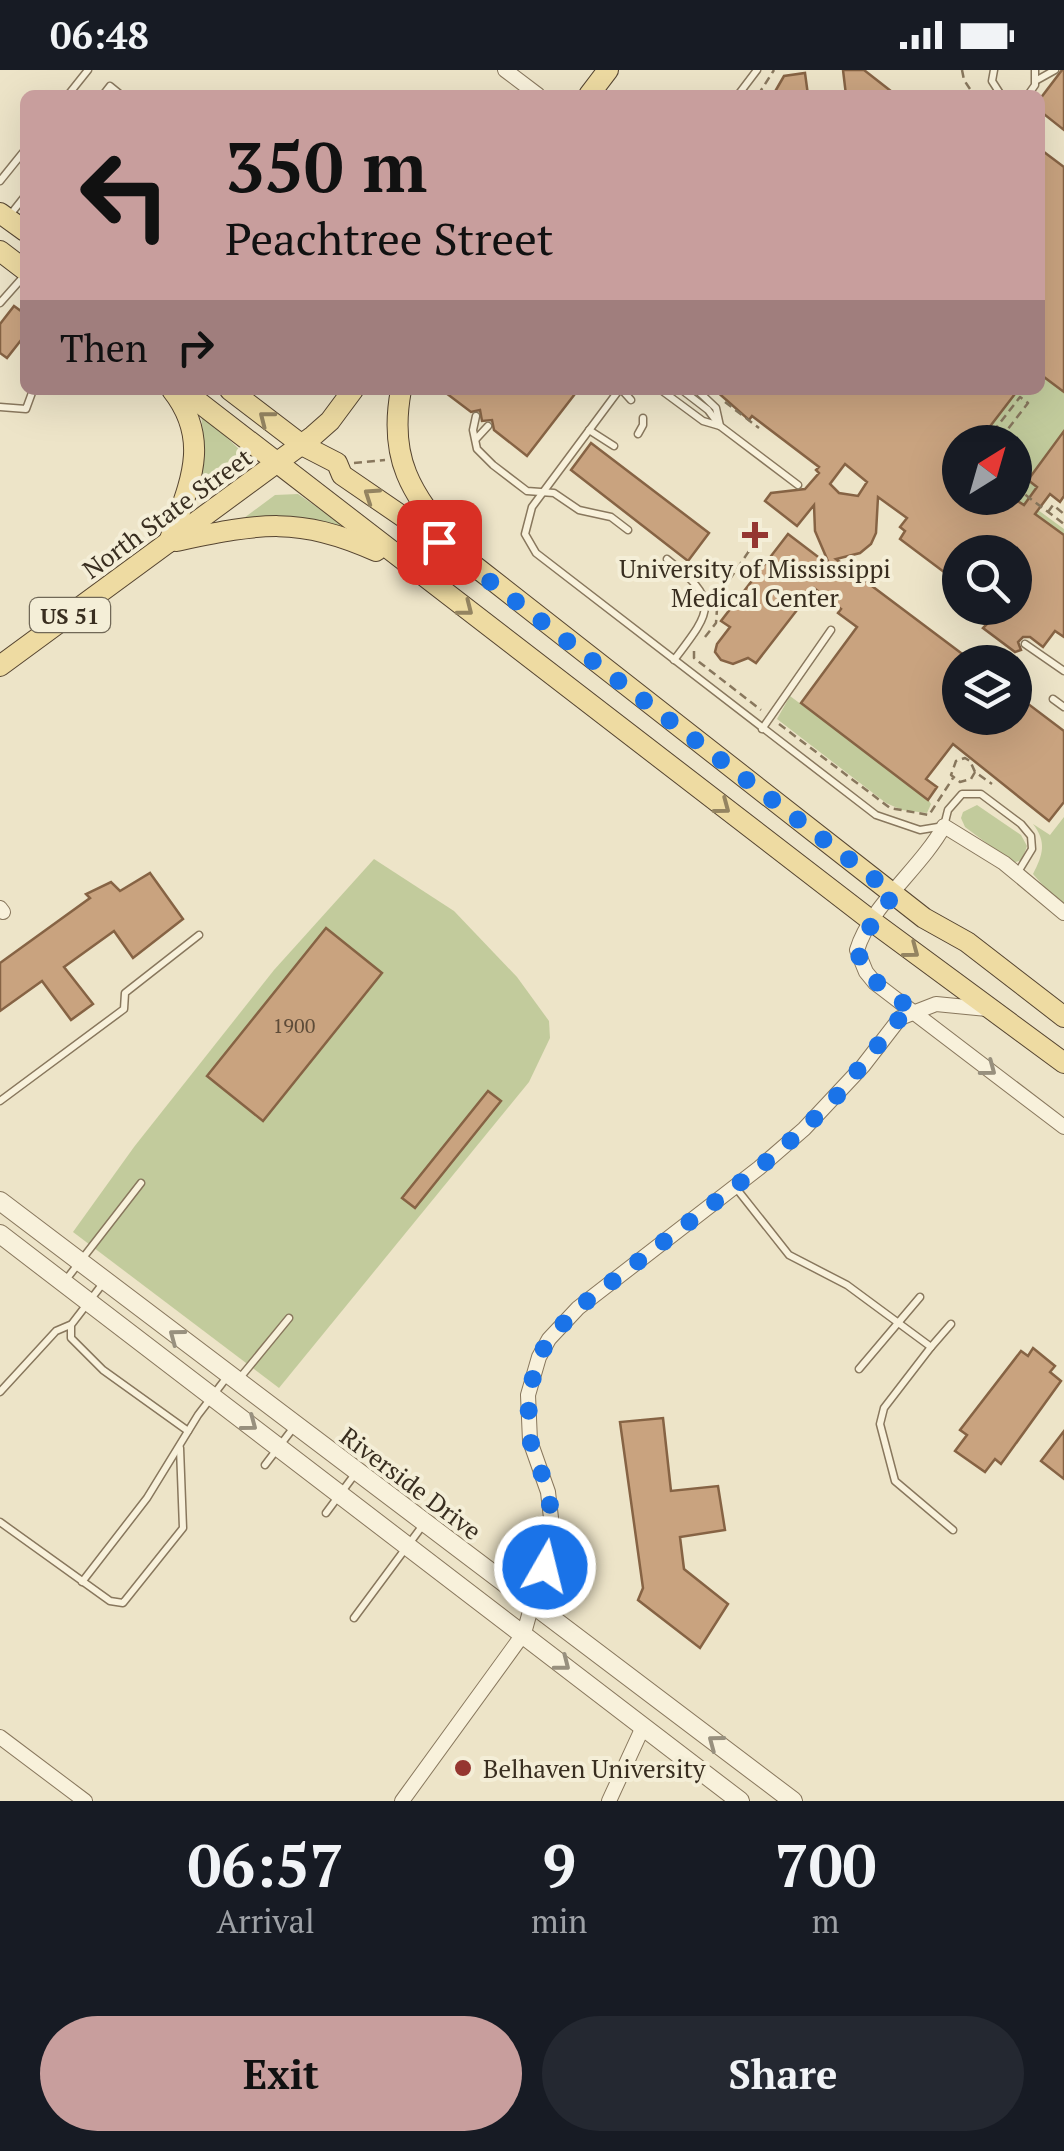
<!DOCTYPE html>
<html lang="en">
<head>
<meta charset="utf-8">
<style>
	body { margin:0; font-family:"PT Serif",serif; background:#242831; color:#f1f3f6; height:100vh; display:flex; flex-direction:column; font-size:38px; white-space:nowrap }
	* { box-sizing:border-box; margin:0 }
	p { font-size:32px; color:#9ea1a6 }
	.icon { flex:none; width:55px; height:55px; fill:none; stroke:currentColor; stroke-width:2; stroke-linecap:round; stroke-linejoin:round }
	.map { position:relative; height:1731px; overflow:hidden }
	.panel { display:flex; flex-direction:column; background:#171b24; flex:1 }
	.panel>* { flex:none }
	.guide { position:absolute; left:20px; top:20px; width:1025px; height:305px; border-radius:15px; box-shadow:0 10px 40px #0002; background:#c89e9d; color:#111; overflow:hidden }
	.needle { width:65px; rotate:37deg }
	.fabs { position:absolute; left:942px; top:355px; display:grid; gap:20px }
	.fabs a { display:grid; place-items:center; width:90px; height:90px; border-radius:50%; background:#171b24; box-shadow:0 10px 40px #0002; font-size:50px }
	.pin { position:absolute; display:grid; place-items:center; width:85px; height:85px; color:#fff; margin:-42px; border-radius:20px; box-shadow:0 5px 15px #0006 }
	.me { position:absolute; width:110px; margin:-55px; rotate:8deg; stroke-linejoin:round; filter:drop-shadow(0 0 8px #0008) }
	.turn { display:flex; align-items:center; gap:35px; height:210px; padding:0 40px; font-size:45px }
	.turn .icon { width:130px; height:130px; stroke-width:2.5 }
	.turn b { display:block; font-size:70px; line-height:85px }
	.then { display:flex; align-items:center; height:95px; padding:0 40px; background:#0003; gap:20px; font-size:38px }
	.eta { display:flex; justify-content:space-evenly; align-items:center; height:170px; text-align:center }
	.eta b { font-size:60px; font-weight:600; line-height:70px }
	.action { display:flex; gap:20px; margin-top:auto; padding:20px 40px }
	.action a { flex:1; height:115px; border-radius:60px; background:#c89e9d; color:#111; font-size:40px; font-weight:600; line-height:115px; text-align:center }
	.action a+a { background:#242831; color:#f1f3f6 }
	.status { display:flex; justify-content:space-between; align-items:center; height:70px; padding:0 50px; background:#171b24; direction:ltr }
	.status svg { height:28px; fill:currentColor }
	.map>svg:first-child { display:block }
	.green { fill:#c2cb9c }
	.building { fill:#c9a37f; stroke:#866344; stroke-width:2.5; fill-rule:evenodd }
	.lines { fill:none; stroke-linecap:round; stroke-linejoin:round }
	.service-casing { stroke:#88775d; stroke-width:9 }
	.minor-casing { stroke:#88775d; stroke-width:16 }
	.tertiary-casing { stroke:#88775d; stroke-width:20 }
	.primary-casing { stroke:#564531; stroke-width:22 }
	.path { stroke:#88775d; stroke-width:2.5; stroke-dasharray:8 5; stroke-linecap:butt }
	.service { stroke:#f8f1db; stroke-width:6 }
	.minor { stroke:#f8f1db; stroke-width:14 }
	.tertiary { stroke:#f8f1db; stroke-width:18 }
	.primary { stroke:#eedba2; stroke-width:20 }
	.oneway { stroke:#948461 }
	.oneway2 { stroke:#98907e }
	.route { stroke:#1a73e8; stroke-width:18; stroke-dasharray:0 32.4 }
	.poi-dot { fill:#953630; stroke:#f4eed7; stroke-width:4 }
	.labels { text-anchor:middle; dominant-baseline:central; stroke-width:8; stroke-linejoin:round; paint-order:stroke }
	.number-label { font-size:20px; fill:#5d4b38 }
	.shield { fill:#f4eed7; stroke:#716857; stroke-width:2.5 }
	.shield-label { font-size:22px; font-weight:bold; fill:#392e20 }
	.street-label { font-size:25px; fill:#392e20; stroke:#f4eed7 }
	.poi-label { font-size:25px; fill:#392e20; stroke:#f4eed7 }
</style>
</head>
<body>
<div class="status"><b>06:48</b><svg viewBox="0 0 49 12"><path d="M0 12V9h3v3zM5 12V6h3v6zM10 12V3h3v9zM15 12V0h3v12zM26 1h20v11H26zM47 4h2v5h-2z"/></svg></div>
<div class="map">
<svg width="1064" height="1731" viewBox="0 0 1064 1731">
	<rect width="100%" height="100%" fill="#ede4c8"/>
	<g class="green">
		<path d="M1040,304L1064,322V361L1028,409L1037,417L1035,422L1046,430L1038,440L1064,459V465L1013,428L1015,372H978L1015,323L1012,320H1040Z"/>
		<path d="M201,343L241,381L234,396L192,431L205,386Z"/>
		<path d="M298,424L353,462L290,447L244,448L275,425Z"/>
		<path d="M790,626L928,729L931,734L927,743L902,740L886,733L777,649Z"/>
		<path d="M977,735L1021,765L1027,776L1022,790L1013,793L965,757L961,748L963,742Z"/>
		<path d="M1064,747V839L1033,804C1043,785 1047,772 1033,754L1050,765Z"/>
		<path d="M374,789L454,841L517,907L549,951L550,968L529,1012L279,1318L73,1162L134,1077L274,900Z"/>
	</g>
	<g class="building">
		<path d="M843,0H864L896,25H846Z"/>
		<path d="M1062,0H1064V60L1040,41V29Z"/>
		<path d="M805,3L808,25H773L784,6Z"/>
		<path d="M1040,79L1064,97V322L1040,304Z"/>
		<path d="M14,236L25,244V265L7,288L0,283V254Z"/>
		<path d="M442,320H578L527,386L494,360L492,350L482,351L480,340L471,342Z"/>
		<path d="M715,320H1018L978,372H960V428H1013L1024,435L1037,417L1028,410L1064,361V426L1060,432L1050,424L1035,444L1064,465V567L1055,561L1043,577L1030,567H1023L1018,572L1021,580L1015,582L983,558L986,555L983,553L994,538H1015V482H960V514L900,469L905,461L900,457L907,448L878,427L876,463L871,474L860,483L836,489L973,592H960V648H1015V624L1064,661V732L1049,751L953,674L926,709L937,717L928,730L801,633L857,557L838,543L841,539L814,518L756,593L748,588L733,594L721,590L715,582L717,574L730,557L721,551L788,464L830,496L815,461L814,435L797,456L765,431L771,423L805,419L819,403L816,400L819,397L752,346L749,350ZM845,394L867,412L858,426L839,423L830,414Z"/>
		<path d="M591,373L709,463L688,491L571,400Z"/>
		<path d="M150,803L183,849L133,888L114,861L64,897L93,934L71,950L42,911L0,941V893L90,828L86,824L111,812L120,821Z"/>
		<path d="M326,858L382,903L263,1051L207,1006Z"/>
		<path d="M488,1021L501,1031L415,1138L402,1128Z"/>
		<path d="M1033,1278L1055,1296L1050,1302L1061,1311L1001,1394L995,1389L985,1402L955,1381L967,1365L960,1360L1021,1281L1028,1286Z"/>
		<path d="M663,1348L671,1421L718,1416L725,1460L680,1467L684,1499L728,1534L700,1578L638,1530L643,1518L620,1352Z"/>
		<path d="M1064,1361V1409L1041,1391Z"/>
	</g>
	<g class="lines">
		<defs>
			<g id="service">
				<path d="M994,0L992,11L1001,25"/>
				<path d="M1037,10L1055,0"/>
				<path d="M68,25L88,0"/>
				<path d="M103,25L110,16L121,25"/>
				<path d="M738,25L757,0"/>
				<path d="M1028,25L1035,15V0"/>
				<path d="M0,111L25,80"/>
				<path d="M10,145L25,126"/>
				<path d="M0,233L24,206"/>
				<path d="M619,320L532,437L525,464L536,483L876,745L920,760L944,756L948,740L962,724H981L1021,754L1031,766L1032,779L1018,802"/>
				<path d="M622,320L631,330"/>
				<path d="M661,320L703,351L720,356L716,338L697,320"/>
				<path d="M682,320L708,340L720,356L798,415"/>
				<path d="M0,337L26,339L33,320"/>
				<path d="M476,346L473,360L477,379L493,395L527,421L554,423L579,440L611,447L628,460"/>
				<path d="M589,360L614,376"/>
				<path d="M638,364L643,355V348"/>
				<path d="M476,369L488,356"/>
				<path d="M667,489C720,531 713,539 674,590"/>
				<path d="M1025,574L1064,601"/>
				<path d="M1053,629L1064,637"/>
				<path d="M762,659L831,560"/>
				<path d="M0,1031L124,939L125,923L199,865"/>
				<path d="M736,1118L789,1185L847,1215L931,1277L884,1338L880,1354L895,1411L953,1460"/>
				<path d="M65,1211L141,1113"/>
				<path d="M104,1212L71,1255V1268L103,1300L188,1361"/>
				<path d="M931,1277L951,1254"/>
				<path d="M859,1299L920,1227"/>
				<path d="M239,1309L289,1248"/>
				<path d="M0,1322L56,1261L70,1255"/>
				<path d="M265,1395L294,1357"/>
				<path d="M326,1443L355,1404"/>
				<path d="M0,1452L110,1531L123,1533L183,1458L180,1378"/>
				<path d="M82,1512L147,1428L198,1345L227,1307"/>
				<path d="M354,1548L423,1455"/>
			</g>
			<g id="minor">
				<path d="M505,0L538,25"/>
				<path d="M0,838L3,842"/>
				<path d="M1064,843L1004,793L944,756C921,798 870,836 857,880L866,902L875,913L1064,1057"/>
				<path d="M0,1667L85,1731"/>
				<path d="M402,1731L524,1563L550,1470L551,1448L548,1422L530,1371L528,1325L539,1287L549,1269L578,1238L759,1098L804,1059L863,996L900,948L936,934L987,939"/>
				<path d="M609,1731L643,1657"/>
			</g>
			<g id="tertiary">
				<path d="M0,1131L793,1731"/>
				<path d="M0,1164L740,1731"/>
			</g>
			<g id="primary">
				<path d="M589,25L608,0"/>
				<path d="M0,143L25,161"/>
				<path d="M0,181L25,200"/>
				<path d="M183,320L873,852L1064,993"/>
				<path d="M230,320L302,375L337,393L342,405L472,494L924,848L967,872L1064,947"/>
				<path d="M401,320C388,389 411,423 454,474"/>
				<path d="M176,471C258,454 297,445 376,481"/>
				<path d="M169,472C188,417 213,372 172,320"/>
				<path d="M0,596L313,366L330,351L353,320"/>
			</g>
		</defs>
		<use href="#service" class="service-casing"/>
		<use href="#minor" class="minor-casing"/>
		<use href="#tertiary" class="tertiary-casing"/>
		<use href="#primary" class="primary-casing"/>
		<g class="path">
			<path d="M962,0L964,10L974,25"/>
			<path d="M758,25L774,0"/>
			<path d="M725,332L759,358"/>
			<path d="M985,372L1020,327L1028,333L998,372"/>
			<path d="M354,393L385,390"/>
			<path d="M1015,417L1064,454"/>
			<path d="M1048,442L1053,435L1064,444"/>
			<path d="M715,531L749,481"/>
			<path d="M705,567L716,553L717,539"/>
			<path d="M694,581V588L761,640"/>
			<path d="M779,654L890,738L929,745L953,708"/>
			<path d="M975,702L971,709L960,712L951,705L956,691L965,688L970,691L975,702L992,714"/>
		</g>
		<use href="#service" class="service"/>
		<use href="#minor" class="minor"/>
		<use href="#tertiary" class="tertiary"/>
		<use href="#primary" class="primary"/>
	</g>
	<defs><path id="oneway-chevron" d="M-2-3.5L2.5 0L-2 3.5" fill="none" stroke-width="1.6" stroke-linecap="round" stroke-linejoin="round" transform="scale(2.5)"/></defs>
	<g class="oneway">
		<use href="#oneway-chevron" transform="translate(266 348) rotate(-142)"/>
		<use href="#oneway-chevron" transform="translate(371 425) rotate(-146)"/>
		<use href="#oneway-chevron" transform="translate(466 539) rotate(38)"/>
		<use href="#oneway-chevron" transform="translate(723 737) rotate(37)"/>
		<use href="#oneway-chevron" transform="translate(912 881) rotate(37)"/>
	</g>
	<g class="oneway2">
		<use href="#oneway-chevron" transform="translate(989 999) rotate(37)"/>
		<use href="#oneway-chevron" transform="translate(176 1266) rotate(-143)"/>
		<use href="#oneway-chevron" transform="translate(250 1354) rotate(37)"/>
		<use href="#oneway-chevron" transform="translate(563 1594) rotate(38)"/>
		<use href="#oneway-chevron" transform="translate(715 1672) rotate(-143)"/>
	</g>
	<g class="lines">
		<path class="route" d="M439,472L894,824C843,891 847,891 914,941L900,948L836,1027L804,1059L759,1098L578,1238L549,1269L539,1287L528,1325L530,1370L548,1422L552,1448L545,1497"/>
	</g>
	<g class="poi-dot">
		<path d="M750 450h10v10h10v10h-10v10h-10v-10h-10v-10h10z"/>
		<circle cx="463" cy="1698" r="10"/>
	</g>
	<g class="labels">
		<g class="number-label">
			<text x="294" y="955">1900</text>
		</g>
		<rect class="shield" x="30" y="528" width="80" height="34" rx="8"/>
		<g class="shield-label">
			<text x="70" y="545">US 51</text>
		</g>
		<g class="street-label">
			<text transform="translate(167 443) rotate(-36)">North State Street</text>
			<text transform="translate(411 1413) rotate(37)">Riverside Drive</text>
		</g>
		<g class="poi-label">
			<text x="755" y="498">University of Mississippi<tspan x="755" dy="29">Medical Center</tspan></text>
			<text x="483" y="1698" text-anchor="start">Belhaven University</text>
		</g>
	</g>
</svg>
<div class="fabs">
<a><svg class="needle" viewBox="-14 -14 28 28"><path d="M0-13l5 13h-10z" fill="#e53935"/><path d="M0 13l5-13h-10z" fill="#9ea1a6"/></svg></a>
<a><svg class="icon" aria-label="search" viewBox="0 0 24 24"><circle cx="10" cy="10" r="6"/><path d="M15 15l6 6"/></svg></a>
<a><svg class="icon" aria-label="layers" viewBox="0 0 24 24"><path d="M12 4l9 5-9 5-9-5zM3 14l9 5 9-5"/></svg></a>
</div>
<div class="pin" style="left:439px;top:472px;background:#d93025"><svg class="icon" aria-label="arrive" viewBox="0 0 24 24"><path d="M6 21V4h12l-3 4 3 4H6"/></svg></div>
<svg class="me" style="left:545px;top:1497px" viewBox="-20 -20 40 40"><circle r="17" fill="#1a73e8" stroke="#fff" stroke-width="3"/><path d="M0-11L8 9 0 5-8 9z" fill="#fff"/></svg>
<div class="guide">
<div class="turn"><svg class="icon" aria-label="left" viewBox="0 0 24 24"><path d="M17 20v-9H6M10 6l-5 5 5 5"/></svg><div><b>350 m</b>Peachtree Street</div></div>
<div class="then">Then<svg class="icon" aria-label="right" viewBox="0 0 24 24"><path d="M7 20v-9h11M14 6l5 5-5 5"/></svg></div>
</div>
</div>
<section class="panel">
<div class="eta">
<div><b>06:57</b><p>Arrival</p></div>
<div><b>9</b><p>min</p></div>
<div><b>700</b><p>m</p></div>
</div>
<div class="action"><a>Exit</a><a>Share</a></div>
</section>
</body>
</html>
